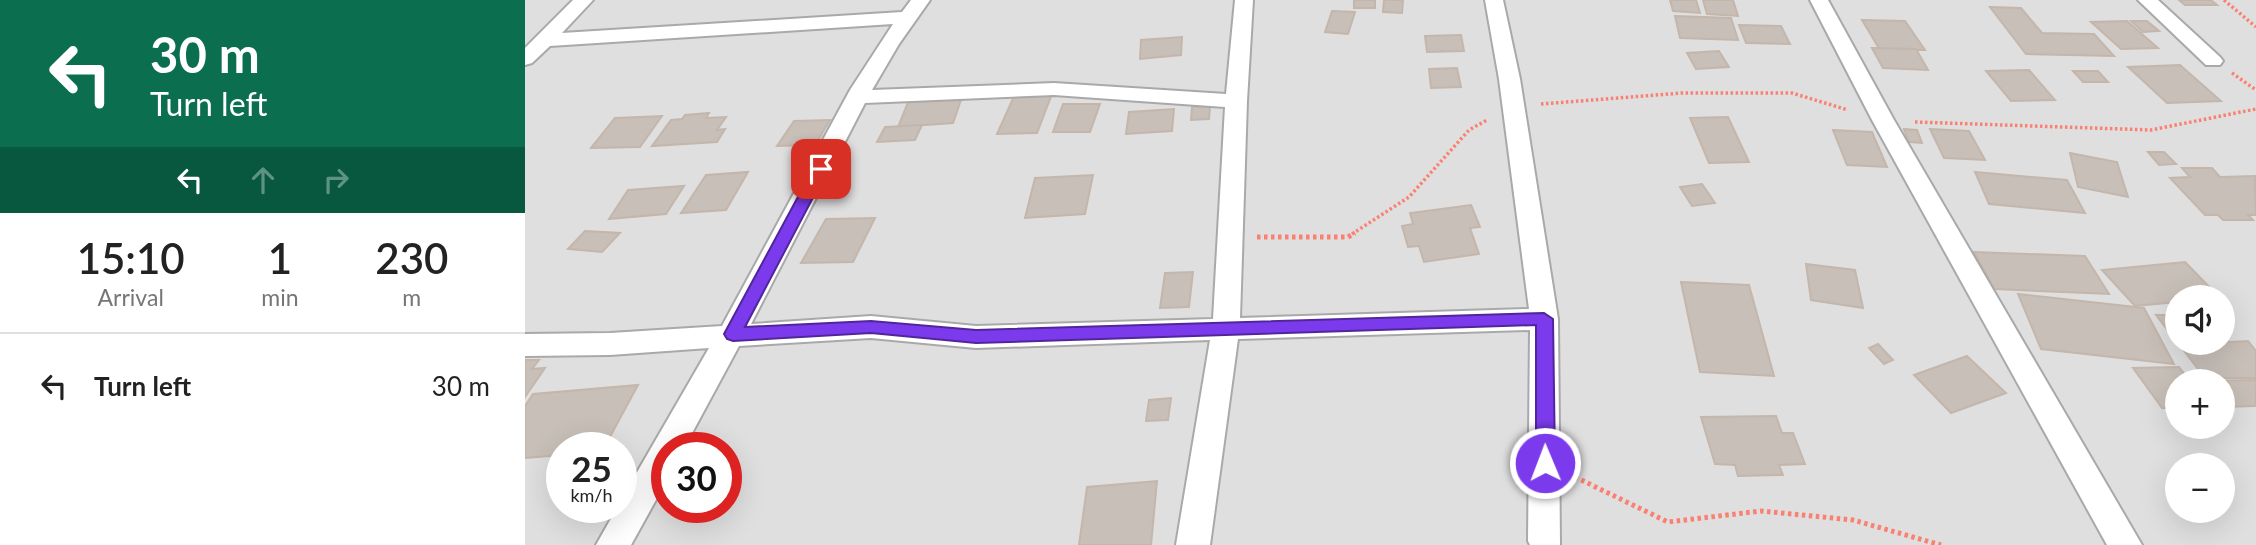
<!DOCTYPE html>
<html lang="en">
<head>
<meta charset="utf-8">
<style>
	body { margin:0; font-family:Lato,sans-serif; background:#f2f2f2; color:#222; height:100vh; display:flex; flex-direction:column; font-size:26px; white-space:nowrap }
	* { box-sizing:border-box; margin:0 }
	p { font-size:23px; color:#767676 }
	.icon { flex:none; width:38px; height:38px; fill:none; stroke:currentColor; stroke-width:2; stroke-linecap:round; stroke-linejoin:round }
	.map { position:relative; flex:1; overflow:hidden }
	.panel { display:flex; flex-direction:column; background:#fff; width:525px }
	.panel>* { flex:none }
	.guide { background:#0b6e4f; color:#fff; overflow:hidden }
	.fabs { position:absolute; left:1640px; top:285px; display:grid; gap:14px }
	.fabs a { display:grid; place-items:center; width:70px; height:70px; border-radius:50%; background:#fff; box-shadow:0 7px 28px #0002; font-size:35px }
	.speed { position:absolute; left:21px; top:432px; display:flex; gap:14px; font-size:35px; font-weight:700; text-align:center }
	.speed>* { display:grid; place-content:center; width:91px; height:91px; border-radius:50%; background:#fff; box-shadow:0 7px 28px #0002; line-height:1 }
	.speed small { font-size:18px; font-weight:400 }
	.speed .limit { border:10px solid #d22; background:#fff; color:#111 }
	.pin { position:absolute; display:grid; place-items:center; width:60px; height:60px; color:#fff; margin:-30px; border-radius:14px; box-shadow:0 4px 10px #0006 }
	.me { position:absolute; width:77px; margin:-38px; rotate:359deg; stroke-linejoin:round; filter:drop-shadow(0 0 5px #0008) }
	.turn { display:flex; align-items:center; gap:24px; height:147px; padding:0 35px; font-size:32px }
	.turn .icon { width:91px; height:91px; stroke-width:2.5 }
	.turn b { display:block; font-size:49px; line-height:60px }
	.lanes { display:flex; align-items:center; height:66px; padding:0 35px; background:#0003; justify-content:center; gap:35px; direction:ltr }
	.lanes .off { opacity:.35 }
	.eta { display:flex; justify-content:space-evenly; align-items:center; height:119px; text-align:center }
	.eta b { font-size:42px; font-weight:600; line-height:49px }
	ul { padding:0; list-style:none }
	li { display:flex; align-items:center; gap:21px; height:105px; padding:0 35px; border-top:2px solid #e0e0e0 }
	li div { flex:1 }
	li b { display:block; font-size:26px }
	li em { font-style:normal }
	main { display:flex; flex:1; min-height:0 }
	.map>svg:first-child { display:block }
	.residential { fill:#e0dfdf; fill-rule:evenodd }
	.building { fill:#c7bfb8; stroke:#c4b6ab; stroke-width:2 }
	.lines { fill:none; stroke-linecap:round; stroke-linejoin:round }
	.street-casing { stroke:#a9a9a9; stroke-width:4 }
	.path-far1 { stroke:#fa8072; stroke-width:3.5; stroke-dasharray:2.5 2.5; stroke-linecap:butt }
	.path { stroke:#fa8072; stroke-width:5; stroke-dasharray:3.5 3.5; stroke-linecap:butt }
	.street { fill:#fff; fill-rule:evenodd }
	.route { fill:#7c3aed; stroke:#51269a; stroke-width:2 }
</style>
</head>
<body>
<main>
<section class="panel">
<div class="guide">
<div class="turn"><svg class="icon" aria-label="left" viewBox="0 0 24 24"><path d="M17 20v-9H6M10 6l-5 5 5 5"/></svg><div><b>30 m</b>Turn left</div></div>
<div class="lanes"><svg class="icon" aria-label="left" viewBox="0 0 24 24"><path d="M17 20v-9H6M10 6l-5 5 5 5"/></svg><svg class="icon off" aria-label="ahead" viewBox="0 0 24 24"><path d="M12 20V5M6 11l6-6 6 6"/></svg><svg class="icon off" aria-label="right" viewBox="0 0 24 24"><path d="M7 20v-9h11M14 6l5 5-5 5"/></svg></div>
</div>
<div class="eta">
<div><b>15:10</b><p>Arrival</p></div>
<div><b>1</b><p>min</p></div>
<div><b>230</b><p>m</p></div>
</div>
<ul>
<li><svg class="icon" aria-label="left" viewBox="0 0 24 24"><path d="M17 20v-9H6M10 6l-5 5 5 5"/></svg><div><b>Turn left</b></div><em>30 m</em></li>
</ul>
</section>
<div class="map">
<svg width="1731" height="545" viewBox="0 0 1731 545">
	<rect width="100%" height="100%" fill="#f2efe9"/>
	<path class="residential" d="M0,0H1731V545H0ZM1652,298H1698V343H1652ZM1652,382H1698V427H1652ZM37,448H96V508H37ZM142,448H201V508H142ZM1652,466H1698V511H1652Z"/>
	<g class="building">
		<rect x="829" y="0" width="21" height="8"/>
		<path d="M859,0H878L877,13L858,12Z"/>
		<path d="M1145,0H1171L1175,13L1148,11Z"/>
		<path d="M1178,0H1208L1213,16L1182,14Z"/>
		<path d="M1654,0H1686L1692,5H1660Z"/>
		<path d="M1465,7L1496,8L1517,33L1569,34L1589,56L1501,54Z"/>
		<path d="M807,11L830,12L823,34L800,32Z"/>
		<path d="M1150,16L1206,18L1213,40L1155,38Z"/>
		<path d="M1337,20L1380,21L1400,50H1355Z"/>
		<path d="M1602,21L1633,48L1596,49L1566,22Z"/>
		<path d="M1606,21H1622L1634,31L1618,32Z"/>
		<path d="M1214,25L1256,26L1265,44L1221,43Z"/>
		<path d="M936,35L939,51L902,52L900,36Z"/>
		<path d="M657,37L656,55L615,59L616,40Z"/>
		<path d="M1347,48L1391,49L1403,70L1358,68Z"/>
		<path d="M1194,51L1204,67L1171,69L1162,53Z"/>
		<path d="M1655,65L1696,101L1642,103L1603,67Z"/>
		<path d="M932,68L936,87L906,88L904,69Z"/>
		<path d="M1504,70L1530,100L1486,101L1461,71Z"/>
		<path d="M1548,71H1573L1583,82H1558Z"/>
		<path d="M490,94H527L512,133L472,134Z"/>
		<path d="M437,97L428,123L373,127L384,100Z"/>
		<path d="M538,104H575L565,132H528Z"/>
		<path d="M685,106L684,119L666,120L667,107Z"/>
		<path d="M649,109L647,131L601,134L604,112Z"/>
		<path d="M184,113L181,118L201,117L192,130L200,129L192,142L127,146L146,120L157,119L160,115Z"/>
		<path d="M137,116L115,147L66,148L90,118Z"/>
		<path d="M1203,117L1224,162L1184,163L1165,118Z"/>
		<path d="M305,120L290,145L252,146L269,121Z"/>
		<path d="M397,125L390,140L352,142L360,127Z"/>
		<path d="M1379,129L1392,130L1397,143L1384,142Z"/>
		<path d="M1405,129L1444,131L1460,160L1419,158Z"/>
		<path d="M1308,130L1347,132L1362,167L1322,165Z"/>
		<path d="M1623,152H1639L1651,164L1634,165Z"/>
		<path d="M1545,153L1592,162L1603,197L1553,187Z"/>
		<path d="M1657,168H1687L1695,177L1730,176L1731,215H1723L1728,220H1698L1693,215H1680L1645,178L1665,177Z"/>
		<path d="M223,172L201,210L156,213L181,175Z"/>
		<path d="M1450,172L1542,180L1560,213L1464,204Z"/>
		<path d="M568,175L560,214L500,218L510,178Z"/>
		<path d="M1177,184L1190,203L1167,206L1155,187Z"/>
		<path d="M159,186L141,214L84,219L103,190Z"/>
		<path d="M946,205L955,227L945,228L954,254L899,262L894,246L883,247L877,226L888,224L885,213Z"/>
		<path d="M350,218L328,262L276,263L301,219Z"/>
		<path d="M60,231L95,233L77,252L43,249Z"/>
		<path d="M1449,252L1560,256L1584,294L1469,289Z"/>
		<path d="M1660,262L1695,298H1652V302L1610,306L1577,270Z"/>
		<path d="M1281,264L1330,270L1338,308L1286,300Z"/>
		<path d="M668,272L664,307L635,308L640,273Z"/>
		<path d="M1156,282L1224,285L1249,376L1175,372Z"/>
		<path d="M1493,294L1619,308L1649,364L1516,349Z"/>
		<path d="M1631,315H1652V342Z"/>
		<path d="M1698,334L1704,342L1723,341L1731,351V378H1680L1653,343H1698Z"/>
		<path d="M1353,344L1368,360L1359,364L1344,348Z"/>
		<path d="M1442,356L1481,393L1426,413L1389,375Z"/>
		<path d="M0,360H14L7,369L20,368L0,397Z"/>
		<path d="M1654,367L1665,381L1731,380V406L1698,407V382H1652V408H1637L1608,368Z"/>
		<path d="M113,385L79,448H37V455L0,458V406L8,394Z"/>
		<path d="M646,398L643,420L621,421L624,400Z"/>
		<path d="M1251,416L1257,433H1268L1280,464L1254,465L1258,475L1213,476L1210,465L1190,464L1176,417Z"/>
		<path d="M632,481L626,545H554L562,487Z"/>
	</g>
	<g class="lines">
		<defs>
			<g id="street">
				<path d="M48,0H68L37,33L377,12L386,0H405L374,44L347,90L529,83L701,94L710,0H728L722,101L715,318L1004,309L974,79L960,0H978L995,79L1033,319L1035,545H1005L1003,541L1005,330L713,339L685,545H651L685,340L451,348L346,338L214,346L159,448H142V480L106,545H71L92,508H96V500L184,348L85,355L0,356V334L85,333L197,326L325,90L368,24L25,46L7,63L0,65V48ZM529,95L700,107L688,319L451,326L346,316L226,324L340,103Z"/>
				<path d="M1285,0H1303L1369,120L1617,545H1582L1347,120Z"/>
				<path d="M1613,0H1633L1695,57L1698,61L1695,65H1681Z"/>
			</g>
		</defs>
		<use href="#street" class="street-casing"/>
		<g class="path-far1">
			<path d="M1699,0L1731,27"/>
			<path d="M1707,73L1731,90"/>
			<path d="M1016,104L1157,93H1267L1323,110"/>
			<path d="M1390,122L1626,130L1731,109"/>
			<path d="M827,234L884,197L944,130L962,120"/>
		</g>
		<g class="path">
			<path d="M732,237H823L830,233"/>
			<path d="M1050,477L1143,522L1236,511L1328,520L1416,545"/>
		</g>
		<use href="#street" class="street"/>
	</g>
	<path class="route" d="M296,164L303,169L220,327L346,321L451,330L1019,313L1028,319L1030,463L1027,469L1020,471L1014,469L1011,463V325L451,343L346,333L208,341L202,339L199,334L288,169Z"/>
</svg>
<div class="fabs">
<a><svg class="icon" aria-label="sound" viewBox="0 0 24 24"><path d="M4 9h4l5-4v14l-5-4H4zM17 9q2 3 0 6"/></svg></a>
<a>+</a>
<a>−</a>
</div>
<div class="speed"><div>25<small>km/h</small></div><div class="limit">30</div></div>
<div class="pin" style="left:296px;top:169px;background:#d93025"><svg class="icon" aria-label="arrive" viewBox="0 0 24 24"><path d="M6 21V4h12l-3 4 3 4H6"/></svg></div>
<svg class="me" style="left:1020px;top:463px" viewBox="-20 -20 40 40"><circle r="17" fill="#7c3aed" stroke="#fff" stroke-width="3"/><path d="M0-11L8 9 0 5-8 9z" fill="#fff"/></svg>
</div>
</main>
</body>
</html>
